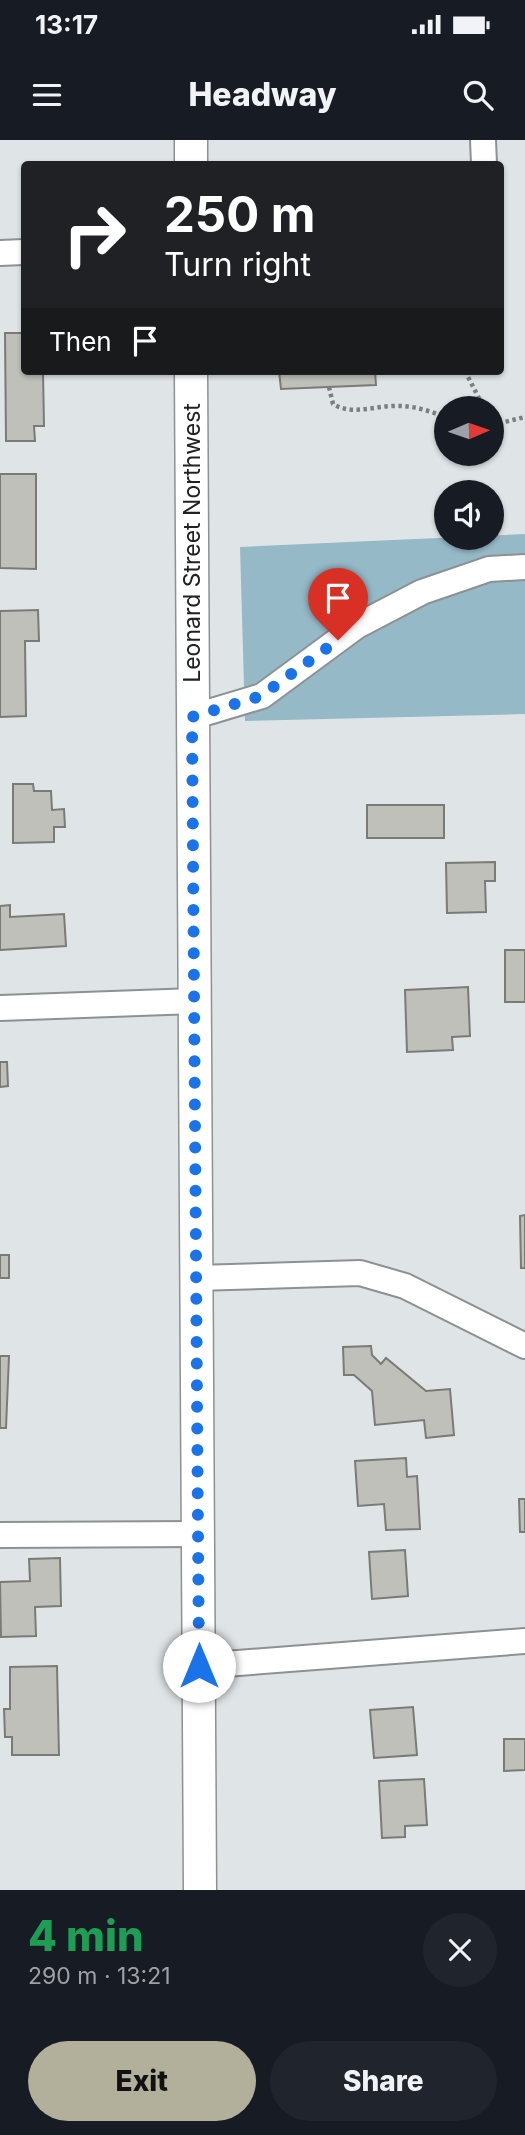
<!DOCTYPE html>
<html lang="en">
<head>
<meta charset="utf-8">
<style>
	body { margin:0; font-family:Inter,sans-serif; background:#20242c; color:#f1f3f6; height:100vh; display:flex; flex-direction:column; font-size:26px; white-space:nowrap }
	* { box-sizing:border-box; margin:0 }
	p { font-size:23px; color:#9ea1a6 }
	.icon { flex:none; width:38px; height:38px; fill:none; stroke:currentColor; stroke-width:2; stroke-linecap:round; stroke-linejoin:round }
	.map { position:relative; height:1750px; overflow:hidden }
	.panel { display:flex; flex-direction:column; background:#171b24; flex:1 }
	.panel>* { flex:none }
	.top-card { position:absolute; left:21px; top:21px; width:483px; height:214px; border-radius:7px; box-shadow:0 2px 5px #0004; background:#202124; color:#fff; overflow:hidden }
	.needle { width:46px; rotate:88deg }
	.buttons { position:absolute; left:434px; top:256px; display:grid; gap:14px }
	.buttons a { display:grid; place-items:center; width:70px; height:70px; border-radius:50%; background:#171b24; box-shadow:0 2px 5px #0004; font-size:35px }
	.pin { position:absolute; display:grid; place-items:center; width:60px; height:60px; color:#fff; margin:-72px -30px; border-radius:50% 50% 50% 0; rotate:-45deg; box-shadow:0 0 7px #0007 }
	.pin .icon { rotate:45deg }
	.me { position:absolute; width:77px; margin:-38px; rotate:0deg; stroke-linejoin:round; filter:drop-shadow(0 0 5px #0008) }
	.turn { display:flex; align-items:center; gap:24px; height:147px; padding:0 28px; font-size:32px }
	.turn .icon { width:91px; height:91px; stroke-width:2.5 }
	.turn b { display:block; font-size:49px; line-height:60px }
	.then { display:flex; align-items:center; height:66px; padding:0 28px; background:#0003; gap:14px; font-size:26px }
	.round { display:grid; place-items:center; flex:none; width:74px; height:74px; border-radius:37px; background:#20242c }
	.overview { display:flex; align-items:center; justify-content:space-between; height:119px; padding:0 28px }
	h1 { font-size:42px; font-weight:800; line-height:52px; color:#1e9e55 }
	.primary-button { display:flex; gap:14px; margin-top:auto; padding:14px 28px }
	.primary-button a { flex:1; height:80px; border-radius:42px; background:#b2b09b; color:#111; font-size:28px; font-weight:800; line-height:80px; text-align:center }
	.primary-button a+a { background:#20242c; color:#f1f3f6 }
	.status { display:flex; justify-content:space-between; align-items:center; height:49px; padding:0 35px; background:#171b24; direction:ltr }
	.status svg { height:19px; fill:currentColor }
	header { display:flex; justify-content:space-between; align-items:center; height:91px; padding:0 28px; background:#171b24; font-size:32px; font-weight:800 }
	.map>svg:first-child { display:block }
	.green { fill:#96b9c8 }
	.building { fill:#c0c0bb; stroke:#7b7b76; stroke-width:2 }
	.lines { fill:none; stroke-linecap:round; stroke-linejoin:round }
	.minor-casing { stroke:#8c9193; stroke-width:28 }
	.major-casing { stroke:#8c9193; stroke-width:35 }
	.path { stroke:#7b7f80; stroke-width:4.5; stroke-dasharray:3.5 3.5; stroke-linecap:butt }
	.minor { stroke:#fff; stroke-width:24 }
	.major { stroke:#fff; stroke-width:32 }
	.route { stroke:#1a73e8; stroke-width:12; stroke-dasharray:0 21.6 }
	.labels { text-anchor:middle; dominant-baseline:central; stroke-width:5; stroke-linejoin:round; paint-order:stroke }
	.street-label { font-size:23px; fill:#202222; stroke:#fff }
</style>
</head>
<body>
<div class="status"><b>13:17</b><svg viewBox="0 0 49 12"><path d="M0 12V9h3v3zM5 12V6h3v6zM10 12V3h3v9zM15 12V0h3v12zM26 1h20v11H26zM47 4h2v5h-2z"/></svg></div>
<header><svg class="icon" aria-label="menu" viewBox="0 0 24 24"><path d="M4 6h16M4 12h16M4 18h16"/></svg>Headway<svg class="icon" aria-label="search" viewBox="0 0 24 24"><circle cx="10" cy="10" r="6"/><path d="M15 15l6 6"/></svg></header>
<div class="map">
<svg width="525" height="1750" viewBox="0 0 525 1750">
	<rect width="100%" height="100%" fill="#dfe5e7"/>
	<path class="green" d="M525,394V574L245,581L240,407Z"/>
	<g class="building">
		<path d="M5,193H24V231H43L44,286H34L35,301H6Z"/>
		<path d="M279,231H375L376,245L281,249Z"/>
		<path d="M0,334H36V429L0,428Z"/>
		<path d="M38,470L39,501H25L26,576L0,577V471Z"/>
		<path d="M13,644H33L34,651H51L52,670L64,669L65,687H54V702L13,703Z"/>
		<rect x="367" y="665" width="77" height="33"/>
		<path d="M495,722V741H485L486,772L447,773L446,723Z"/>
		<path d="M10,765V777L64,774L66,806L0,810V766Z"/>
		<rect x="505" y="810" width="20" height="52"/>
		<path d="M468,847L470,896L452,897L453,910L407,912L405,850Z"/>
		<path d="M0,922H7L8,946L0,947Z"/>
		<path d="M525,1075V1128H521L520,1076Z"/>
		<rect x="0" y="1115" width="9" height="23"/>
		<path d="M371,1206L372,1215L381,1224L386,1218L426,1251L450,1249L454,1295L426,1298L424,1280L375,1285L372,1251L354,1235H344L343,1207Z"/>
		<path d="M0,1216H9L6,1288H0Z"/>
		<path d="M406,1318L407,1337L417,1336L420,1389L386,1390L384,1364L358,1366L355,1321Z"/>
		<path d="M519,1359H525V1392H520Z"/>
		<path d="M405,1410L408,1456L372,1459L369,1412Z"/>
		<path d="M60,1418L61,1466L35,1467L36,1496L1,1497L0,1442L30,1441L29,1419Z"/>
		<path d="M57,1526L59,1615H12V1597H5L4,1569H10V1527Z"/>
		<path d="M413,1567L417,1615L374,1618L370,1570Z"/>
		<path d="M504,1599H525V1630L504,1631Z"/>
		<path d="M424,1639L427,1685L405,1686V1697L382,1698L379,1641Z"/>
	</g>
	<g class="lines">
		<defs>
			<g id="minor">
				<path d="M483,0L484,24"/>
				<path d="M0,113L24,112"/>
				<path d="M192,577L262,556L357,486L422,452L489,429L525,427"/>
				<path d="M0,868L195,861"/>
				<path d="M196,1138L360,1133L405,1146L525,1206"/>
				<path d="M0,1395L198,1394"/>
				<path d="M199,1526L525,1501"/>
			</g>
			<g id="major">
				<path d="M191,24V0"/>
				<path d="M191,231L200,1750"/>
			</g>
		</defs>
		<use href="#minor" class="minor-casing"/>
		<use href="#major" class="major-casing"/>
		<g class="path">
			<path d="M465,231L484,268"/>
			<path d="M329,247L333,264C351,275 371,267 392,266C411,265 429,270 446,278"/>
			<path d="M492,285L525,277"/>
		</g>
		<use href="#minor" class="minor"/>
		<use href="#major" class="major"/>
	</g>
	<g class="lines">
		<path class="route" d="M199,1526L192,577L261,556L338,500"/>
	</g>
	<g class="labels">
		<g class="street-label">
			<text transform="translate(192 403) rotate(-90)">Leonard Street Northwest</text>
		</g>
	</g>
</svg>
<div class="buttons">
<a><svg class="needle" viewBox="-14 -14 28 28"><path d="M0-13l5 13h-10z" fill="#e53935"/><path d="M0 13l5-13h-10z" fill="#9ea1a6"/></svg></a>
<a><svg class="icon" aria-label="sound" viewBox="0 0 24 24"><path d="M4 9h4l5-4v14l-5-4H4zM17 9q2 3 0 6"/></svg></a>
</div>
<div class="pin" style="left:338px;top:500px;background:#d93025"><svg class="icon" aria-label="arrive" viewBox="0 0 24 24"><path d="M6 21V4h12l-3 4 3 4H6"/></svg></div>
<svg class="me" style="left:199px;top:1526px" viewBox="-20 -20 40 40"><circle r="19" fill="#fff"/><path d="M0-13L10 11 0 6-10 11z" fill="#1a73e8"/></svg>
<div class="top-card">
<div class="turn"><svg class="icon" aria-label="right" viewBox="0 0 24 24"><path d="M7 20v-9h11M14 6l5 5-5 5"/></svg><div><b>250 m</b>Turn right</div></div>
<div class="then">Then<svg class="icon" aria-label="arrive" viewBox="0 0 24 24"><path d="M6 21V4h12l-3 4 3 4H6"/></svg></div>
</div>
</div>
<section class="panel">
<div class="overview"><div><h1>4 min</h1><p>290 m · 13:21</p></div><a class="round"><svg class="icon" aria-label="close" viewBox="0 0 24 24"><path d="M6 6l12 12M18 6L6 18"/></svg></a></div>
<div class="primary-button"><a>Exit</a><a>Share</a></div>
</section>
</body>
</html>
